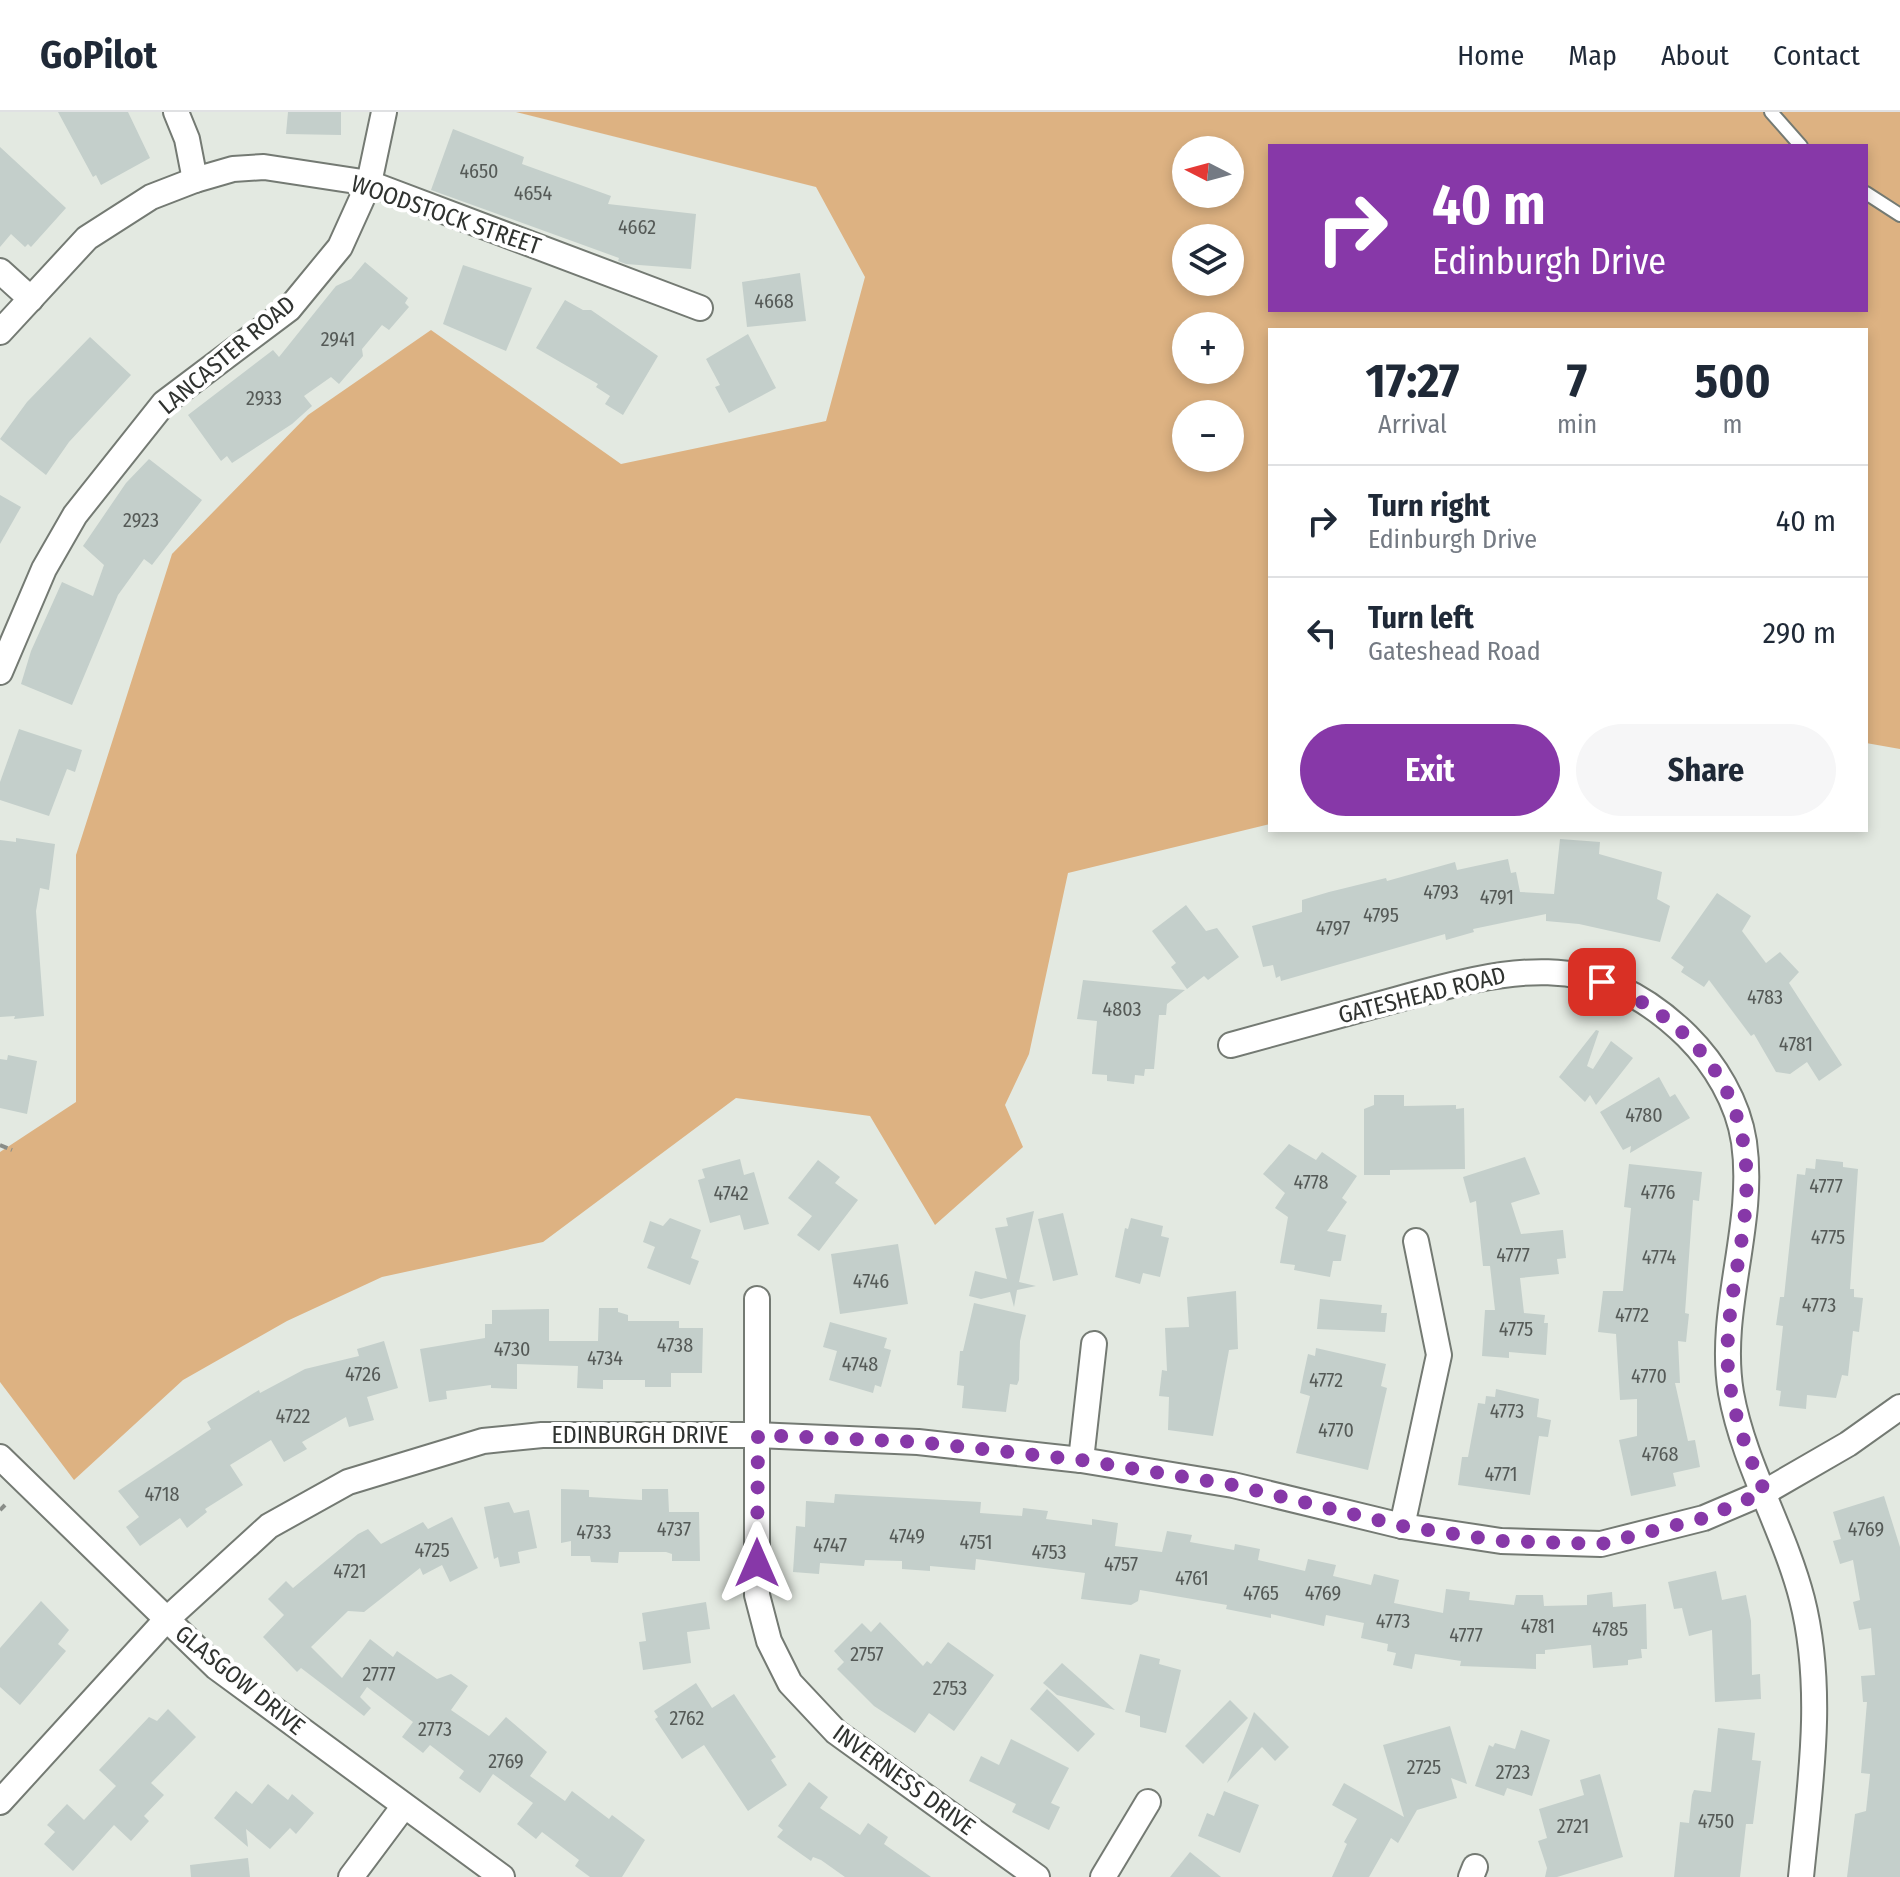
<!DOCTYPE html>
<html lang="en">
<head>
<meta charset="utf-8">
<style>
	body { margin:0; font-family:"Fira Sans Condensed",sans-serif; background:#f6f6f7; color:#1f2937; height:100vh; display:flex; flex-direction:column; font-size:30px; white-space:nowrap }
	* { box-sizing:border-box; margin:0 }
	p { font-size:26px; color:#747a83 }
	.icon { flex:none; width:44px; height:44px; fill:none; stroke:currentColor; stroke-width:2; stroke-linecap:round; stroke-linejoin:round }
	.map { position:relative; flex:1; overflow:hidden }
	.side { position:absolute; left:1268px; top:216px; width:600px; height:504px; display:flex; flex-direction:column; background:#fff; border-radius:0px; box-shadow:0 4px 12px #0003 }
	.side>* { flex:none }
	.top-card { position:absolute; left:1268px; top:32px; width:600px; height:168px; border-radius:0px; box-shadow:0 4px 12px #0003; background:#8738a8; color:#fff; overflow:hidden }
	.needle { width:52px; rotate:276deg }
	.buttons { position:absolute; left:1172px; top:24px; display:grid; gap:16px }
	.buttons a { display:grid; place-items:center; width:72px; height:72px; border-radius:50%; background:#fff; box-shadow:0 4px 12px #0003; font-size:40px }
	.pin { position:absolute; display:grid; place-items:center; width:68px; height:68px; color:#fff; margin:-34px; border-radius:16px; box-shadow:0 4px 12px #0006 }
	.me { position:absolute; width:88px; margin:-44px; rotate:0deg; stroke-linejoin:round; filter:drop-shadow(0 0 6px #0008) }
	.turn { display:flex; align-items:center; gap:28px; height:168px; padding:0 32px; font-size:36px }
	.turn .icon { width:104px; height:104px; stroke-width:2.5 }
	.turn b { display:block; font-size:56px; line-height:68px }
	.eta { display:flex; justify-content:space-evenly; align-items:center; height:136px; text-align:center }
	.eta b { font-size:48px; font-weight:700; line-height:56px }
	.action { display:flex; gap:16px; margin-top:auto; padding:16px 32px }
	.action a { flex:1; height:92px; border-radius:48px; background:#8738a8; color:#fff; font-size:32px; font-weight:700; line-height:92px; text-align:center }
	.action a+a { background:#f6f6f7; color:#1f2937 }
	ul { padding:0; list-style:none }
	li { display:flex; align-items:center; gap:24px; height:112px; padding:0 32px; border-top:2px solid #e0e1e3 }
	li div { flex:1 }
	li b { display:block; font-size:30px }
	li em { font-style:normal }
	header { display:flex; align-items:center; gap:48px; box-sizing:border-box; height:112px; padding:0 40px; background:#fff; border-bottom:2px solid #e0e1e3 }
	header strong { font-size:38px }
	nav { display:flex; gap:44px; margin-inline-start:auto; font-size:28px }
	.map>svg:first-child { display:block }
	.green { fill:#ddb282; fill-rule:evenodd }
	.building { fill:#c4cfcb }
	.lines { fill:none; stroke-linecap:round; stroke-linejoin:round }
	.service-casing { stroke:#747a73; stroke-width:16 }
	.minor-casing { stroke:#747a73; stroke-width:28 }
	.path { stroke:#898d88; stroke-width:4; stroke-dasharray:8 4; stroke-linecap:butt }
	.service { stroke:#fff; stroke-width:12 }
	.minor { stroke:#fff; stroke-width:24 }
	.route { stroke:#8738a8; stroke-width:14; stroke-dasharray:0 25.2 }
	.labels { text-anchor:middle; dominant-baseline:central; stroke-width:8; stroke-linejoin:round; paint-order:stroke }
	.number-label { font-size:20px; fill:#555a57 }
	.street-label { font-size:24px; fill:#303330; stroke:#fff }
</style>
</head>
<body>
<header>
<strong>GoPilot</strong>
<nav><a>Home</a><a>Map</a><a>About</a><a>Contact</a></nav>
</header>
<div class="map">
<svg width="1900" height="1765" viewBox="0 0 1900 1765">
	<rect width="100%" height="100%" fill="#e3e9e1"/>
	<path class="green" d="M516,0H1900V637L1866,631V218H1270V712L1068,761L1029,942L1005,993L1023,1035L935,1113L870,1004L736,986L543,1130L382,1165L287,1209L183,1268L74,1368L0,1270V1040L76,990V743L172,442L308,303L431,218L621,352L826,309L865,165L816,75ZM1270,34H1866V198H1270ZM1186,38H1230V82H1186ZM1186,126H1230V170H1186ZM1186,214H1230V258H1186ZM1186,302H1230V346H1186Z"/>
	<g class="building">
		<path d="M58,0H128L150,46L101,73L96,63L93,65Z"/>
		<path d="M288,0H341V23L286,22Z"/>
		<path d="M453,17L524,45L522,52L611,84L608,92L696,102L691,157L626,152L618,149L619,146L431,78Z"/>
		<path d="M0,35L66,96L31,135L28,132L25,135L11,122L0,135Z"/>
		<path d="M365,150L408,186L405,191L409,195L389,218L382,213L362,237L363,244L339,272L331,265L304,284L312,294L292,312L232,351L227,344L221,349L188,303L273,238L279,245L336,174L351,167Z"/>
		<path d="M463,153L532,176L506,239L443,212Z"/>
		<path d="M800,161L806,209L747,215L742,170Z"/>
		<path d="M565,188L583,198H591L658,244L623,303L605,292L610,284L596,275L598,272L536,236Z"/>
		<path d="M748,222L776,276L729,301L715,275L720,273L706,247Z"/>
		<path d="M90,225L131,263L69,330L46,363L0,327L27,290Z"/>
		<path d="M149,347L202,388L152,453L144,447L118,483L72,593L21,572L31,539L62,470L93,484L104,453L83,434L126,371Z"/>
		<path d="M0,383L21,395L0,432Z"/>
		<path d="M19,617L82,638L75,660L67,657L49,704L0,688V670Z"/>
		<path d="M16,726L55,732L49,778L40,776L36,799L44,904L14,907L15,904L0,905V728L16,730Z"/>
		<path d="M1560,727L1600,730L1599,742L1662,760L1657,787L1670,794L1660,830L1579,812L1546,809V802L1473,817L1474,820L1446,828L1445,822L1281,869L1280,864L1276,866L1273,853L1263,855L1252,814L1302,800V788L1329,780L1386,766L1387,769L1455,750L1457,758L1508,747L1511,761L1516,760L1520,780L1554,782Z"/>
		<path d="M1717,781L1751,804L1742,819L1766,851L1780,840L1799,860L1789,871L1842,953L1819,969L1807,950L1790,962L1776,960L1754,922L1751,924L1709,868L1704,875L1681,860L1684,855L1671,846Z"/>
		<path d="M1186,793L1206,819L1217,816L1239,845L1208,868L1204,864L1187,877L1171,855L1176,851L1152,819Z"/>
		<path d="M1083,868L1185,878L1167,892L1166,903H1159L1154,957H1145L1144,964L1135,963L1134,972L1107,969V963L1092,962L1097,909L1077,907Z"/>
		<path d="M1596,918L1599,919L1587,954L1593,957L1611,929L1633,946L1596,993L1590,983L1585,990L1559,965Z"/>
		<path d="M8,943L37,949L27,1002L0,996V947L7,948Z"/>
		<path d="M1659,965L1670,985L1675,982L1690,1006L1630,1041L1631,1034L1623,1038L1600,1000Z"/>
		<path d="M1374,983H1404V994L1456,993V997L1464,996L1465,1057L1390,1058V1063H1364V997L1374,993Z"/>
		<path d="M1289,1032L1316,1048L1322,1040L1357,1064L1342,1086L1347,1090L1327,1119L1346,1123L1341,1149H1333L1330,1165L1294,1158L1295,1153L1280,1151L1288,1105L1275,1096L1285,1081L1263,1062Z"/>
		<path d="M1525,1045L1540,1082L1511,1091L1521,1122L1563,1118L1566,1146L1557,1147L1559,1162L1520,1166L1524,1201L1545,1203L1544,1211H1548L1546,1243L1509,1240V1246L1482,1244L1485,1198H1495L1490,1154H1483L1476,1089L1470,1091L1463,1065Z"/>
		<path d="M740,1047L744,1063L754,1060L769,1112L744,1118L740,1103L710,1111L698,1068L705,1066L702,1057Z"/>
		<path d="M1816,1047L1843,1050V1055L1858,1057L1850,1177H1854V1185L1863,1186L1859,1220L1853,1219L1848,1264L1842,1263L1836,1286L1807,1283L1806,1297L1779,1294L1781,1279L1776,1278L1783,1214L1776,1213L1780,1185H1784L1797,1062L1805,1063L1806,1056L1815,1057Z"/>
		<path d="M818,1048L840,1065L835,1071L858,1088L819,1139L797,1123L812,1104L788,1086Z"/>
		<path d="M1629,1052L1702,1060L1699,1089L1693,1088L1685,1201L1689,1202L1686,1230L1678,1229L1680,1271H1675L1688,1329L1695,1328L1700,1355L1673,1361L1676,1374L1631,1384L1619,1328L1637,1324V1287L1620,1288L1616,1222L1598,1220L1603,1179H1623L1631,1096L1624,1095Z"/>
		<path d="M1034,1099L1019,1170L1036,1174L1017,1178L1014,1195L1010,1180L981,1187L969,1184L975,1159L1007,1167L995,1116L1008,1114L1006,1106Z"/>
		<path d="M1063,1101L1078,1163L1053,1169L1038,1107Z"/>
		<path d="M670,1106L701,1118L691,1146L699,1149L690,1173L647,1156L655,1135L643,1130L650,1109L663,1114Z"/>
		<path d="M1131,1106L1163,1114L1161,1124L1169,1126L1160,1165L1143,1161L1140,1172L1115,1165L1125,1116L1128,1117Z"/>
		<path d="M898,1132L908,1192L840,1202L831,1142Z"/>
		<path d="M1236,1179L1238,1237L1229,1238L1213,1324L1168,1318L1169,1285L1159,1284L1162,1258L1167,1259L1165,1216L1189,1215L1187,1185Z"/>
		<path d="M1320,1187L1382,1193L1381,1201H1387L1385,1220L1317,1217Z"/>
		<path d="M974,1191L1026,1203L1020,1229L1019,1268L1017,1273L1010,1272L1006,1300L962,1296L964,1274L957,1273L960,1239H963Z"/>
		<path d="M599,1196H618V1200L628,1203V1209H679V1216H703L702,1261H671V1275H645V1268H603V1277L577,1276L578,1254L517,1252V1277L491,1276V1273L446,1279L447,1287L429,1290L420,1237L485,1226V1212H492V1198L549,1197V1229H598Z"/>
		<path d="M830,1210L887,1226L884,1236L891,1238L881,1275L875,1273L873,1281L829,1268L837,1239L823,1235Z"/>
		<path d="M384,1229L398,1276L367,1285L374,1308L349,1315L346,1305L302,1330L307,1337L284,1350L271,1328L230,1353L243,1373L205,1397L207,1400L187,1416L180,1406L140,1434L126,1415L139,1405L118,1379L211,1317L207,1310L259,1278L260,1281L305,1257L359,1244L357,1237Z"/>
		<path d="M1316,1236L1386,1252L1381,1274L1387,1276L1368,1358L1296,1341L1310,1284L1300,1281L1303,1265L1308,1242L1315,1244Z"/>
		<path d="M1496,1277L1539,1287L1537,1305L1551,1308L1548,1325L1539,1324L1530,1383L1458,1373L1462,1345H1468L1478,1291L1485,1292L1486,1284L1495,1285Z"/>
		<path d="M561,1377L589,1378V1385L642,1388V1377H668L669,1400H699L700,1449H672V1442L666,1440H619L618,1451L591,1450L590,1444H571V1429L561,1431Z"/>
		<path d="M835,1382L981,1390L980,1401L1022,1404L1023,1396L1048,1399L1046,1407L1092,1413V1407L1118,1411L1115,1434L1162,1440L1167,1419L1192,1423L1190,1430L1234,1438L1235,1432L1260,1437L1258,1448L1305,1459L1308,1447L1336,1453L1333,1464L1371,1473L1374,1462L1399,1468L1394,1491L1443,1501L1446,1477L1470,1480L1469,1488L1514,1493L1516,1483H1543L1544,1494L1587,1493V1483L1612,1480L1613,1495L1646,1492L1647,1537H1641L1642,1546L1628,1548V1553L1593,1556L1591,1533L1545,1538V1542H1536V1557L1460,1554L1461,1549L1415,1542L1412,1557L1393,1553L1396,1541L1387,1539L1388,1532L1361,1526L1364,1511L1326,1503L1324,1514L1271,1502V1506L1226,1497L1227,1493L1140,1478L1138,1489L1131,1493L1081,1487L1085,1461L976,1447L975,1458L930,1454V1459L902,1457V1449L865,1448L864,1454L820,1451L819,1462L793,1460L796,1414L805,1415L806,1389L834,1391Z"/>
		<path d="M1884,1384L1900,1435V1765H1847L1855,1702L1866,1699L1870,1662L1861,1661L1867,1590H1863L1861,1564L1875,1563L1871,1516L1859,1518L1853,1490L1860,1488L1853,1448L1840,1452L1833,1429L1841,1427L1833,1400Z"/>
		<path d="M509,1390L514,1401L529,1398L537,1436L518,1440L520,1451L500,1455L498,1445L494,1447L484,1395Z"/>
		<path d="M452,1405L478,1456L450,1470L442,1453L423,1463L420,1456L364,1500L348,1499L311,1535L342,1566L370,1527L393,1545L397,1539L437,1567L451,1562L468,1574L451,1598L489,1624L506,1605L547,1640L530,1664L565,1689L572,1679L609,1707L612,1703L645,1728L622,1765H590L575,1754L579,1748L542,1720L536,1727L517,1712L533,1691L493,1662L480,1681L459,1666L464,1659L430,1633L423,1641L402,1625L413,1610L367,1575L360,1585L371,1596L364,1604L301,1556L297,1560L263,1525L284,1503L268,1487L286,1469L293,1476L358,1422L368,1417L381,1432L423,1410L428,1417Z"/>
		<path d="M1716,1459L1722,1488L1746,1483L1751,1509L1752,1563L1760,1562L1761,1587L1715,1590L1712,1518L1689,1524L1682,1496L1674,1497L1668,1470Z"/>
		<path d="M41,1489L69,1518L58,1532L66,1539L20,1593L0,1575V1536Z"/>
		<path d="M706,1490L710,1517L687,1520L691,1551L643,1558L639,1530L646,1529L642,1501Z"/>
		<path d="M880,1510L923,1554L927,1549L931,1552L948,1530L994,1563L954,1619L929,1601L915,1621L874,1594L837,1557L844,1550L834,1539L862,1511L871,1520Z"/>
		<path d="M1140,1542L1160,1547L1159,1552L1181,1558L1166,1621L1140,1615V1604L1125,1600Z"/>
		<path d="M1062,1551L1115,1598L1057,1583L1043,1571Z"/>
		<path d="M696,1571L712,1596L734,1582L776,1645L771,1648L787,1673L748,1699L704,1633L682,1647L655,1607L658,1605L654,1599Z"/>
		<path d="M1047,1577L1095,1622L1078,1640L1030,1597Z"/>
		<path d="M1230,1588L1248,1606L1203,1652L1185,1634Z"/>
		<path d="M168,1597L196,1625L151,1671L164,1683L144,1704L149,1709L131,1729L114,1713L73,1759L44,1732L55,1720L47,1713L67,1692L84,1708L116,1674L99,1658L149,1605L157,1609Z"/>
		<path d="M1254,1600L1289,1635L1275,1649L1262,1635L1227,1671Z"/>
		<path d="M1450,1614L1467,1672L1451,1666L1457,1686L1417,1698L1398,1731L1391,1726L1369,1765H1332L1347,1732L1344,1730L1357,1707L1332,1693L1344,1671L1404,1705L1383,1633Z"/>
		<path d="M1718,1616L1755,1621L1752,1648L1761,1649L1753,1712H1746L1740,1765H1674L1680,1710L1689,1711L1692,1683L1694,1678L1711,1680Z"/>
		<path d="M1521,1618L1550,1628L1532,1684L1507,1676L1504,1684L1475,1674L1489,1633L1493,1635L1495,1631L1515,1637Z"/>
		<path d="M1011,1627L1069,1656L1051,1691L1060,1695L1049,1718L1012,1700L1016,1692L969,1669L981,1644L999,1653Z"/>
		<path d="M1600,1662L1623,1745L1557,1765H1545L1547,1756L1538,1729L1547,1726L1539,1697L1584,1683L1580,1668Z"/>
		<path d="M809,1670L828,1685L820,1696L860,1723L868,1711L888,1725L884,1732L931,1765H845L821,1748L813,1745L811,1749L777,1725L783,1718L778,1714Z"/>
		<path d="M268,1672L288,1688L292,1682L314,1701L296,1722L290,1716L270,1737L246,1717L248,1735L214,1706L236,1679L252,1692Z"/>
		<path d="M1224,1679L1259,1693L1240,1741L1198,1724L1207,1701L1214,1704Z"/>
		<path d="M1190,1740L1221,1765H1170Z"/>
		<path d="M248,1746L250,1765H191L190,1753Z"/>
	</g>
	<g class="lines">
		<defs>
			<g id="service">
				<path d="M1771,0L1801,34"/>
				<path d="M1866,81L1900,103"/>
			</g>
			<g id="minor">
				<path d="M176,0L187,27L195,68"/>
				<path d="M0,159L31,187"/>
				<path d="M0,220L87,126L151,85L195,68L233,57L264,55L369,71L700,196"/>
				<path d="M0,560L44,457L75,403L164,291L289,197L340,135L369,71L384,0"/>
				<path d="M1231,933C1285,918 1340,903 1395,888C1507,857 1594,833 1687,924C1715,952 1738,990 1744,1030C1756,1114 1717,1198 1731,1281C1744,1353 1784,1417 1802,1487C1825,1577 1810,1674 1801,1765"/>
				<path d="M757,1187V1483L769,1529L790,1571L836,1620L1037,1765"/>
				<path d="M0,1345L216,1555L502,1765"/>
				<path d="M1081,1348L1094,1232"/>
				<path d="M1402,1414L1439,1243L1416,1129"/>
				<path d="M0,1690L166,1508L269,1414L348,1370L483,1329L542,1323H758L918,1330L1081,1348L1233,1373L1402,1414L1501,1429L1601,1432L1704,1406L1765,1380L1848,1332L1900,1295"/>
				<path d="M351,1765L404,1694"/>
				<path d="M1103,1765L1148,1690"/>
				<path d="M1471,1765L1475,1755"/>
			</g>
		</defs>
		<use href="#service" class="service-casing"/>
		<use href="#minor" class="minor-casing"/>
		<g class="path">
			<path d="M0,1033L12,1038"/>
			<path d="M0,1398L5,1393"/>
		</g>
		<use href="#service" class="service"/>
		<use href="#minor" class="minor"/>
	</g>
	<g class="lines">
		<path class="route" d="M757,1451L758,1323L918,1330L1081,1348L1233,1373L1402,1414L1501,1429L1601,1432L1704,1406L1765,1380C1747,1342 1732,1300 1728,1257C1724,1201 1743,1143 1746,1087C1753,982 1696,910 1602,870"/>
	</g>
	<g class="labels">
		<g class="number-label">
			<text x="479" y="59">4650</text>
			<text x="533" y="81">4654</text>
			<text x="637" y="115">4662</text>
			<text x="774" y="189">4668</text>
			<text x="338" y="227">2941</text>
			<text x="264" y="286">2933</text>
			<text x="141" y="408">2923</text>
			<text x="1441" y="780">4793</text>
			<text x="1497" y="785">4791</text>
			<text x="1381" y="803">4795</text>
			<text x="1333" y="816">4797</text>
			<text x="1765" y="885">4783</text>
			<text x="1122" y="897">4803</text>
			<text x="1796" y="932">4781</text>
			<text x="1644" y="1003">4780</text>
			<text x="1311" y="1070">4778</text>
			<text x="1826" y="1074">4777</text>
			<text x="1658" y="1080">4776</text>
			<text x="731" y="1081">4742</text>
			<text x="1828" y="1125">4775</text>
			<text x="1513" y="1143">4777</text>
			<text x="1659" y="1145">4774</text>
			<text x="871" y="1169">4746</text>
			<text x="1819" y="1193">4773</text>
			<text x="1632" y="1203">4772</text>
			<text x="1516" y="1217">4775</text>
			<text x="675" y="1233">4738</text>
			<text x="512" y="1237">4730</text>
			<text x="605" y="1246">4734</text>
			<text x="860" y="1252">4748</text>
			<text x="363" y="1262">4726</text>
			<text x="1649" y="1264">4770</text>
			<text x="1326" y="1268">4772</text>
			<text x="1507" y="1299">4773</text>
			<text x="293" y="1304">4722</text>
			<text x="1336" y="1318">4770</text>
			<text x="1660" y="1342">4768</text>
			<text x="1501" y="1362">4771</text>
			<text x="162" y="1382">4718</text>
			<text x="674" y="1417">4737</text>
			<text x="1866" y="1417">4769</text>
			<text x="594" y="1420">4733</text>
			<text x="907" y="1424">4749</text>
			<text x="976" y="1430">4751</text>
			<text x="830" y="1433">4747</text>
			<text x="432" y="1438">4725</text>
			<text x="1049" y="1440">4753</text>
			<text x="1121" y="1452">4757</text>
			<text x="350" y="1459">4721</text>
			<text x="1192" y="1466">4761</text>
			<text x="1261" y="1481">4765</text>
			<text x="1323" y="1481">4769</text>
			<text x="1393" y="1509">4773</text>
			<text x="1538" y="1514">4781</text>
			<text x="1610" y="1517">4785</text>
			<text x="1466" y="1523">4777</text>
			<text x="867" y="1542">2757</text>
			<text x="379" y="1562">2777</text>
			<text x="950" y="1576">2753</text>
			<text x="687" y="1606">2762</text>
			<text x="435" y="1617">2773</text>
			<text x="506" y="1649">2769</text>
			<text x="1424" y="1655">2725</text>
			<text x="1513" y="1660">2723</text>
			<text x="1716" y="1709">4750</text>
			<text x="1573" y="1714">2721</text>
		</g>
		<g class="street-label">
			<text transform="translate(446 103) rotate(19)">WOODSTOCK STREET</text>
			<text transform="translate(227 243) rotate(-40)">LANCASTER ROAD</text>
			<text transform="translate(1422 883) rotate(-14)">GATESHEAD ROAD</text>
			<text x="640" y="1323">EDINBURGH DRIVE</text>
			<text transform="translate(240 1568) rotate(39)">GLASGOW DRIVE</text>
			<text transform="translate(904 1668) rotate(36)">INVERNESS DRIVE</text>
		</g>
	</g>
</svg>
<div class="buttons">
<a><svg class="needle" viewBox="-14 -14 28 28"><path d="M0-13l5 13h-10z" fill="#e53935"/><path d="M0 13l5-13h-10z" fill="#747a83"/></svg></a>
<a><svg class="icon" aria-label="layers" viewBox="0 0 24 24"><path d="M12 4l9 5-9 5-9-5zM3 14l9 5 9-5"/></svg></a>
<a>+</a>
<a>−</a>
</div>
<div class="pin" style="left:1602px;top:870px;background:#d93025"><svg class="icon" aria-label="arrive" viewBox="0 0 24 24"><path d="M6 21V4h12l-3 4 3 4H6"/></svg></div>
<svg class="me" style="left:757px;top:1451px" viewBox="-20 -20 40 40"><path d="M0-17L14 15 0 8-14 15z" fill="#8738a8" stroke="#fff" stroke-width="4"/></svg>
<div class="top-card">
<div class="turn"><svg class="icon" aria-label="right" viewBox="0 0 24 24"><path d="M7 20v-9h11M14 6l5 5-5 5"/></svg><div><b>40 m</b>Edinburgh Drive</div></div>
</div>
<section class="side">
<div class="eta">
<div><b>17:27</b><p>Arrival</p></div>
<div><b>7</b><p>min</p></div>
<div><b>500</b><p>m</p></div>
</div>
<ul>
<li><svg class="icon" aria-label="right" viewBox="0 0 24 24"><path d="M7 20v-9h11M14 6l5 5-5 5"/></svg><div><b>Turn right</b><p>Edinburgh Drive</p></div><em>40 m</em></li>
<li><svg class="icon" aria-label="left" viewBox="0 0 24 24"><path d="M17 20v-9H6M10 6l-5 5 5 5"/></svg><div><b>Turn left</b><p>Gateshead Road</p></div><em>290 m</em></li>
</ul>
<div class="action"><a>Exit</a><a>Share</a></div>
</section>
</div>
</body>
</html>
